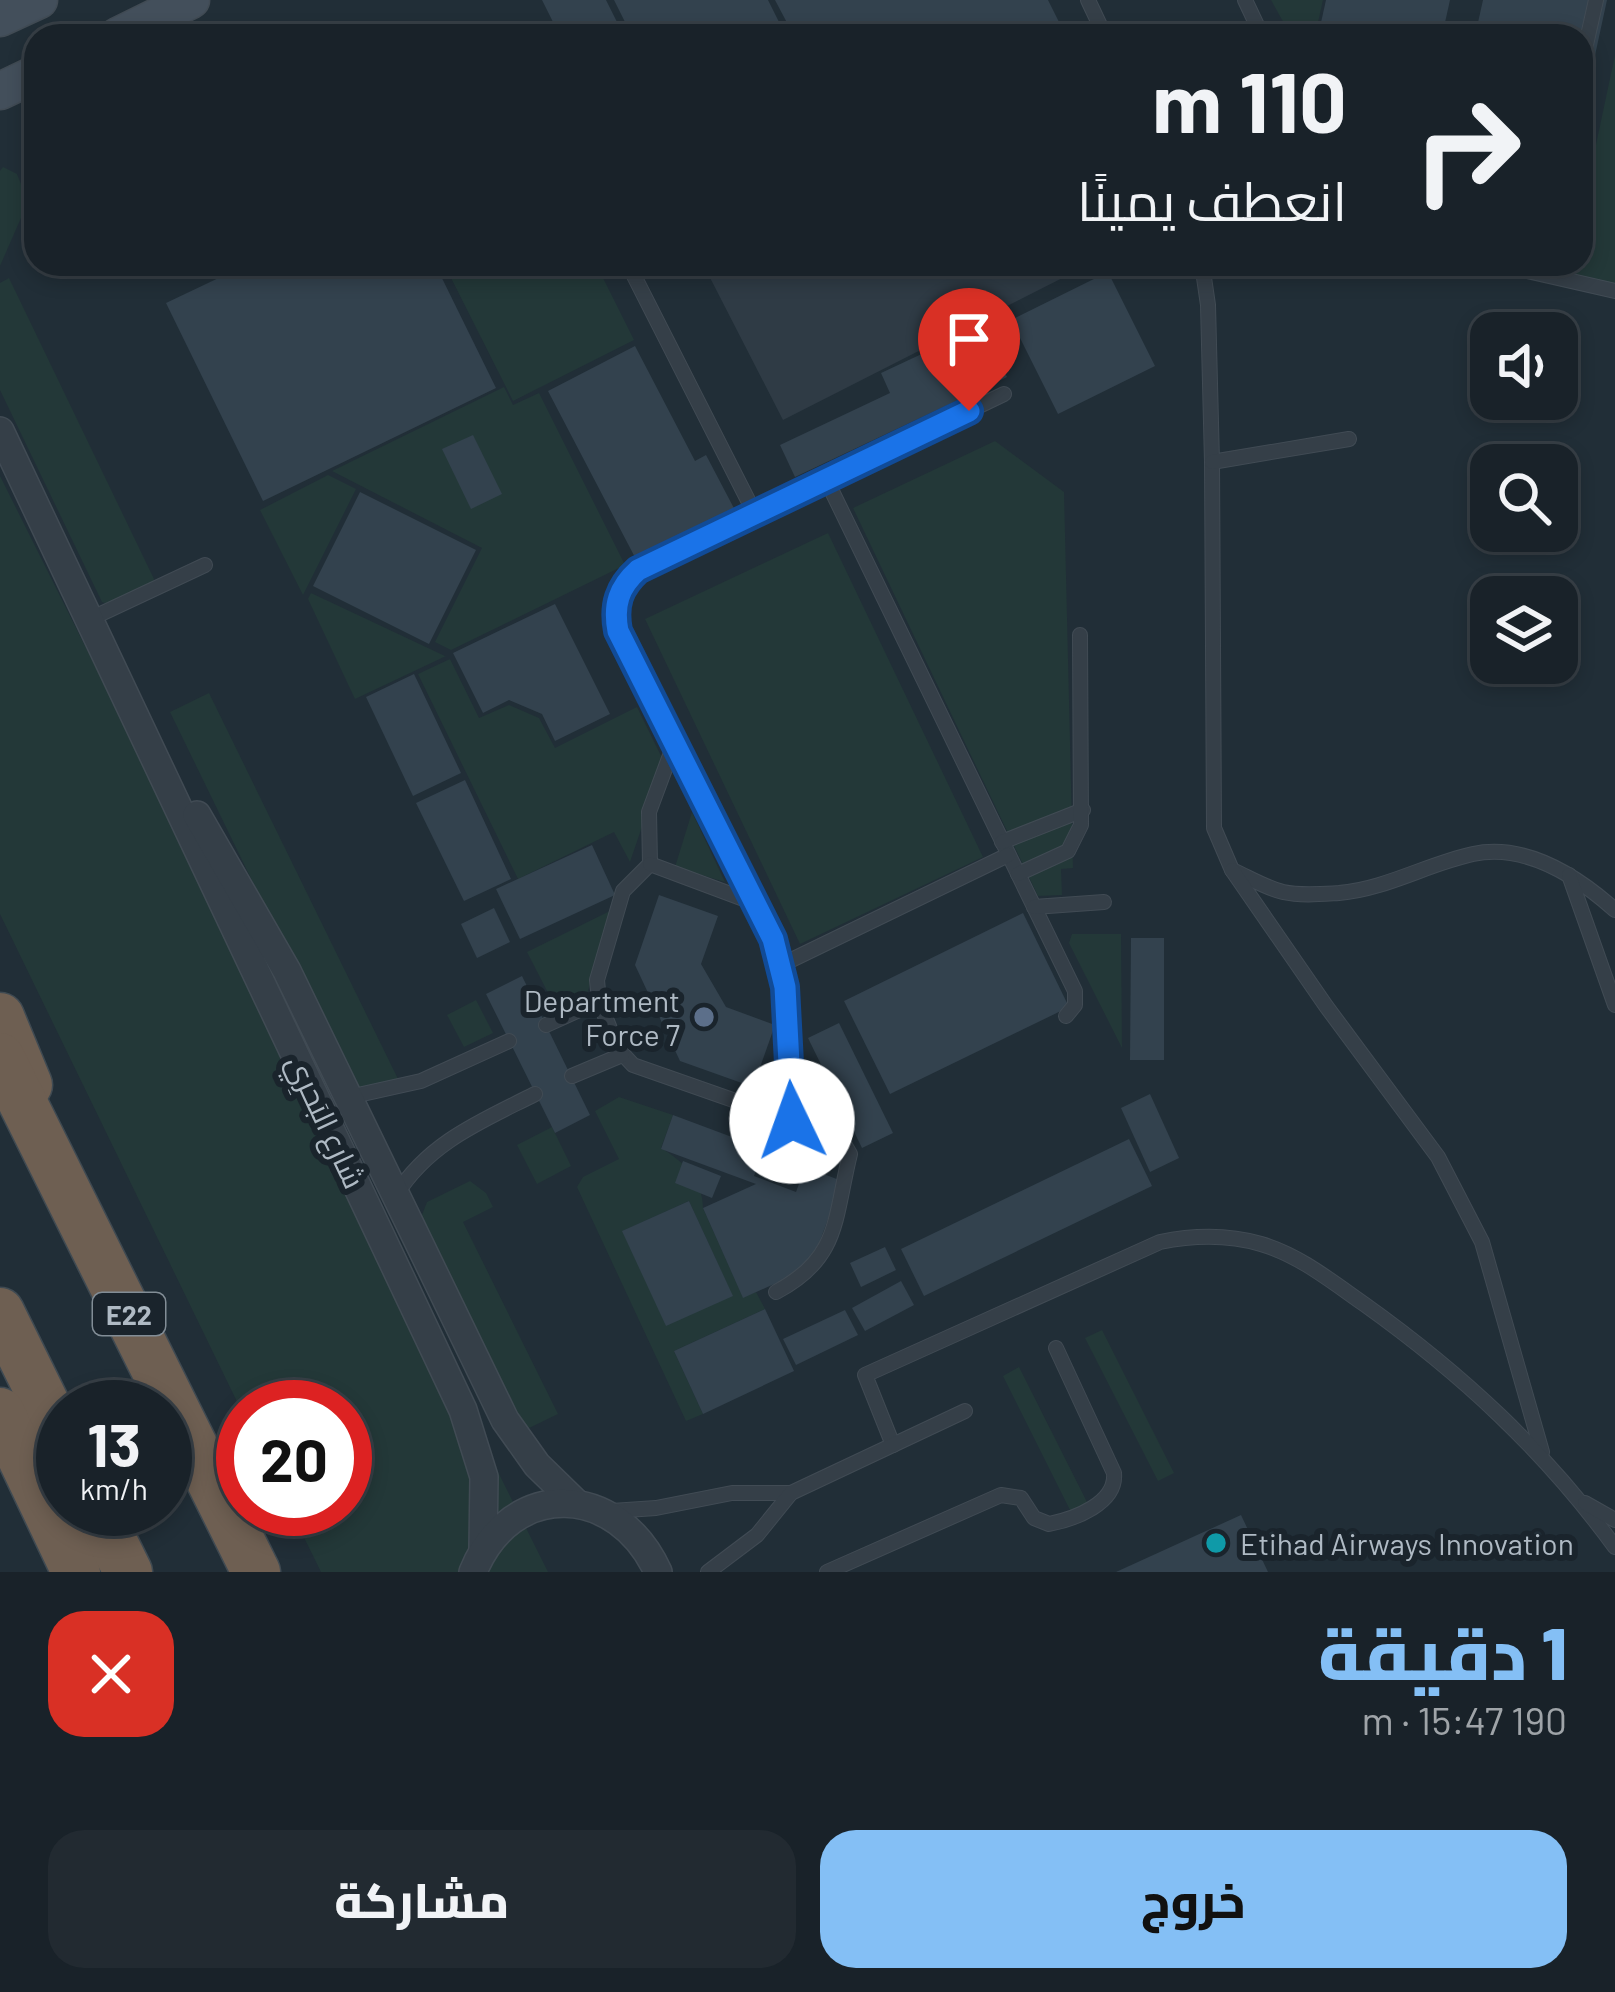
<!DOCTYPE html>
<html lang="ar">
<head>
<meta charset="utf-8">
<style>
	body { margin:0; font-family:Barlow,Cairo,sans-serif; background:#222a31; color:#f1f3f6; direction:rtl; height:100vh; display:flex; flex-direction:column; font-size:45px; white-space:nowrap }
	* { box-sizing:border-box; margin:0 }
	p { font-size:39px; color:#9fa4a8 }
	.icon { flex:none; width:66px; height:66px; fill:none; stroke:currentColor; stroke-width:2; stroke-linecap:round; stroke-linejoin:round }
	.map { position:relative; height:1572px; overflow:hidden; direction:ltr }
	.panel { display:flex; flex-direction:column; background:#192229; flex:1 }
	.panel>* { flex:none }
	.hud { position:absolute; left:24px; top:24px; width:1569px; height:252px; border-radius:36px; box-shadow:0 6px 18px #0003,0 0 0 3px #373f46; direction:rtl; background:#192229; color:#f1f3f6; overflow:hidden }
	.buttons { position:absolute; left:1470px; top:312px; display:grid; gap:24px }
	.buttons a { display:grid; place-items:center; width:108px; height:108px; border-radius:24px; background:#192229; box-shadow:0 6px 18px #0003,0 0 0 3px #373f46; font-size:60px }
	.speed { position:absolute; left:36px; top:1380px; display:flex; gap:24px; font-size:60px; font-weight:700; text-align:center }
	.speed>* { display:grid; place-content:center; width:156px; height:156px; border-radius:50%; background:#192229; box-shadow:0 6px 18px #0003,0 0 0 3px #373f46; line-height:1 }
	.speed small { font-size:30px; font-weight:400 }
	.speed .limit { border:18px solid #d22; background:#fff; color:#111 }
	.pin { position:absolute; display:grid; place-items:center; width:102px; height:102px; color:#fff; margin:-123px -51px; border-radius:50% 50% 50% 0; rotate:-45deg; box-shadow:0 0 12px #0007 }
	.pin .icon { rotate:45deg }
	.me { position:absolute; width:132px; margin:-66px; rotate:357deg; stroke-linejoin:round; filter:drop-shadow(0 0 9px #0008) }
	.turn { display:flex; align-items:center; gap:42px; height:252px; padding:0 48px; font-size:54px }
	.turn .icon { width:156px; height:156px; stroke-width:2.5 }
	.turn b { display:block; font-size:84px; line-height:102px }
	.round { display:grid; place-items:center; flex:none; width:126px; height:126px; border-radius:36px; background:#222a31 }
	.summary { display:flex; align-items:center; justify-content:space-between; height:204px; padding:0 48px }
	h1 { font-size:72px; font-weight:800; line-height:90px; color:#84bff5 }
	.cta { display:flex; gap:24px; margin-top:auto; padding:24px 48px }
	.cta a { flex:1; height:138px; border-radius:36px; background:#84bff5; color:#111; font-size:48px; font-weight:800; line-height:138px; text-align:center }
	.cta a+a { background:#222a31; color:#f1f3f6 }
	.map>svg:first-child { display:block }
	.airport { fill:#2f3b45 }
	.green { fill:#233838; fill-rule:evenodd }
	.building { fill:#33424e }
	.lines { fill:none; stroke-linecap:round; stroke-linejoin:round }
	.lane-casing { stroke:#414b54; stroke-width:16 }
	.street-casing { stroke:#414b54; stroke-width:30 }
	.secondary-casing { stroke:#414b54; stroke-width:39 }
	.highway-casing { stroke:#3f4a52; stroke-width:51 }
	.lane { stroke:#353f48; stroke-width:14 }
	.street { stroke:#353f48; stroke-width:27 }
	.secondary { stroke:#434f5b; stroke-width:36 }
	.highway { stroke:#6e5f52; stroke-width:48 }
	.route-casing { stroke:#114b97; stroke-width:30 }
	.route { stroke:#1a73e8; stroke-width:21 }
	.service-dot { fill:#5c6f8a; stroke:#1a242c; stroke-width:4.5 }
	.culture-dot { fill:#0f9aa8; stroke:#1a242c; stroke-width:4.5 }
	.labels { text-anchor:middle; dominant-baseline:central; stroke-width:12; stroke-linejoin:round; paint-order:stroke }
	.shield { fill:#1a242c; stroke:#828d96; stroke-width:3 }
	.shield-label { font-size:27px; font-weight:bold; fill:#afbac4 }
	.poi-label { font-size:30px; fill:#afbac4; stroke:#1a242c; text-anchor:end }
	.street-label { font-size:30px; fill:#afbac4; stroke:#1a242c }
</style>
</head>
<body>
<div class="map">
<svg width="1615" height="1572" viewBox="0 0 1615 1572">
	<rect width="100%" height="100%" fill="#212e37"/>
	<path class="airport" d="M703,264H1090L783,420Z"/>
	<g class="green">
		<path d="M1271,0H1323L1315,36H1291Z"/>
		<path d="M1615,55V292L1567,281L1571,264H1581V215Z"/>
		<path d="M3,167L17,174L28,202L0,266V171Z"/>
		<path d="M444,264H596L634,340L513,401Z"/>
		<path d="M9,278L154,579L147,596L122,609L102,602L0,390V283Z"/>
		<path d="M504,387L513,405L539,393L625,565L451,650L435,642L482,548L332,471Z"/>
		<path d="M995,441L1064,492L1073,868L1061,869L1062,895L1038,896L853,508Z"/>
		<path d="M328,475L356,489L303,595L260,510Z"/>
		<path d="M0,476L548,1572H321L290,1509H345V1407H243V1414L0,914Z"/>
		<path d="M828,533L983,857L800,944L645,619Z"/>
		<path d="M311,593L445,656H446L355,699L308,599Z"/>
		<path d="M450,659L479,718L509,705L539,718L555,748L637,707L664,762L630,862L614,832L518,879L418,674Z"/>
		<path d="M209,693L400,1083L374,1095L352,1086L170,712Z"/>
		<path d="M692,812L725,882L675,867Z"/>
		<path d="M612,910L582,1011L562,1020L527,952Z"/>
		<path d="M1072,934H1121L1122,1048L1069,943Z"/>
		<path d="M476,1000L493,1033L464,1047L447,1015Z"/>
		<path d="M619,1097L673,1115L661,1148C683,1161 703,1180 703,1208L743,1297L756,1292L765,1309L674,1351L703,1414L686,1421L577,1187L583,1177L619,1159L595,1111ZM689,1201L732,1295L623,1231Z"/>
		<path d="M552,1127L571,1166L537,1184L517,1145Z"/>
		<path d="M470,1181L486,1193L493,1207L463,1222L558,1414L523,1431L420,1220L427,1202Z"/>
		<path d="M1102,1330L1174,1473L1158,1481L1085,1338Z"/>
		<path d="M1019,1367L1091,1510L1074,1518L1003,1376Z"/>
	</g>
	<g class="building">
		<path d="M542,0H606L624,36H560Z"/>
		<path d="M614,0H768L786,36H632Z"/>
		<path d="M775,0H1048L1066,36H794Z"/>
		<path d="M1326,0H1450L1442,36H1318Z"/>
		<path d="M1483,0H1607L1586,97L1581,96V36H1475Z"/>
		<path d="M248,264H435L496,388L263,501L166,303Z"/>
		<path d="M1108,272L1155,366L1058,414L1011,320Z"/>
		<path d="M958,337L969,360L993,349L1007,377L795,477L780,445L890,393L881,373Z"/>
		<path d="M635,346L695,461L706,455L737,514L639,565L548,391Z"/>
		<path d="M473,435L502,494L471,509L442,449Z"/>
		<path d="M360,492L476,550L429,644L313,586Z"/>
		<path d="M555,604L610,714L555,741L542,714L509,700L483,713L453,653Z"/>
		<path d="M414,674L461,773L413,796L366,697Z"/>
		<path d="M465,780L511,879L464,901L416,803Z"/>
		<path d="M592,845L615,895L520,939L496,889Z"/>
		<path d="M659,895L718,916L701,964L726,1007L775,1025L753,1087L680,1061L635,965Z"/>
		<path d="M494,908L510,942L477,958L461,924Z"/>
		<path d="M1023,913L1069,1007L890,1094L844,1001Z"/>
		<path d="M1131,938H1164V1060H1130Z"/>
		<path d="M522,976L590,1115L555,1133L486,994Z"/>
		<path d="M839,1023L893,1133L862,1148L808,1038Z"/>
		<path d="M1150,1094L1179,1158L1150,1172L1121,1108Z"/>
		<path d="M673,1115L764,1149L754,1176L796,1192L805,1167L842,1181L810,1268L743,1298L703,1208L756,1184L661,1149Z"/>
		<path d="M1129,1139L1152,1186L924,1296L901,1249Z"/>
		<path d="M683,1161L721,1176L712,1198L675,1183Z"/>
		<path d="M689,1201L733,1296L666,1326L622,1231Z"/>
		<path d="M885,1247L896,1270L861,1287L850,1263Z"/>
		<path d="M901,1281L914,1305L865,1331L852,1308Z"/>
		<path d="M765,1309L794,1371L703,1414L674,1351Z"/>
		<path d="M845,1310L858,1335L796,1365L783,1339Z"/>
		<path d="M1241,1515L1268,1572H1116Z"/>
	</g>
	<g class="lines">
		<defs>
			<g id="lane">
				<path d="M1088,0L1105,36"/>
				<path d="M1245,0L1262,36"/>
				<path d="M447,36L464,29L491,36"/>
				<path d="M1581,67L1596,0"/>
				<path d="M628,264L755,514"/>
				<path d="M1202,264L1208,305L1212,462L1214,828L1232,870C1248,877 1266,888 1283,892C1301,896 1322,894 1339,893C1386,889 1427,864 1473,854C1526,843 1578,877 1615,910"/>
				<path d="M1497,264L1615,291"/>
				<path d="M1212,462L1349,439"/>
				<path d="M826,479L1075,991V1005L1066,1016"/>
				<path d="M90,619L205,565"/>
				<path d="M675,742L649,812L650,864L623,891L597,980L599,1001L618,1049L633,1065L830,1134L843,1142L850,1154C834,1219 840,1258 776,1292"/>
				<path d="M1002,842L1083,810"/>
				<path d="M650,864L757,904"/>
				<path d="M1232,870L1326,1006L1438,1157L1482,1242L1542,1452"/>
				<path d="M1018,874L1068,851L1081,825L1080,635"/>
				<path d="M1569,875L1615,1005"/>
				<path d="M1034,907L1104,902"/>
				<path d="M781,965L1008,855"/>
				<path d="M546,1025L599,1001"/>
				<path d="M572,1076L622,1055"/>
				<path d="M349,1097L421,1081L509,1041"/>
				<path d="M792,1121L785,987L773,939L618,631C613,605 618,587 638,570L1004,394"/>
				<path d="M396,1195C429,1142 482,1121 535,1094"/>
				<path d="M893,1445L865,1375L1160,1242C1194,1235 1227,1234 1261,1244C1299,1255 1331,1281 1364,1304C1462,1374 1544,1450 1615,1547"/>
				<path d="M1585,1503L1615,1520"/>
				<path d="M612,1511L656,1508L732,1493H791"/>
				<path d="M708,1572L757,1535L791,1493L965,1411"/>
				<path d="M827,1572L1001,1495L1021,1498L1034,1518L1049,1524C1075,1519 1117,1503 1114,1473L1056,1348"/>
			</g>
			<g id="street">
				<path d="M0,431L463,1410L484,1477L483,1548"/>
				<path d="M197,815L287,971L505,1420L537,1465L576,1503"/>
				<path d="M473,1572C511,1478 618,1483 658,1572"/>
			</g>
			<g id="secondary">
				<path d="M0,18L39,0"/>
				<path d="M118,36L191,0"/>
				<path d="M0,91L36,74"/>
			</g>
			<g id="highway">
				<path d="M0,1017L28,1085"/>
				<path d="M0,1057L256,1572"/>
				<path d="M0,1312L63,1440"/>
				<path d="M0,1412L76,1572"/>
				<path d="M97,1509L128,1572"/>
			</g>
		</defs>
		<use href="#lane" class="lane-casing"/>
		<use href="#street" class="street-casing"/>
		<use href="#secondary" class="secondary-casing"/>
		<use href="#highway" class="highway-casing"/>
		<use href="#lane" class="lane"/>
		<use href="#street" class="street"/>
		<use href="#secondary" class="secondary"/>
		<use href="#highway" class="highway"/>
	</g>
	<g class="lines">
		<defs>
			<path id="route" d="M792,1121L785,987L773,939L618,631C613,605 619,587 638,570L969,411"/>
		</defs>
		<use href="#route" class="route-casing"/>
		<use href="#route" class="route"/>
	</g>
	<circle class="service-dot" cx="704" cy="1017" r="12"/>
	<circle class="culture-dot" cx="1216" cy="1543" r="12"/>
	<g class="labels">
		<rect class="shield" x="93" y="1293" width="72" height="42" rx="9"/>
		<g class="shield-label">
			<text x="129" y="1314">E22</text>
		</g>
		<g class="poi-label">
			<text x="680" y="1000">Department<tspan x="680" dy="34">Force 7</tspan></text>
			<text x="1240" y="1543" text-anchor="start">Etihad Airways Innovation</text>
		</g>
		<g class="street-label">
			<text transform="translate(327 1121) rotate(65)">شارع البَحرِي</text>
		</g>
	</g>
</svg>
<div class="buttons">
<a><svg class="icon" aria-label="sound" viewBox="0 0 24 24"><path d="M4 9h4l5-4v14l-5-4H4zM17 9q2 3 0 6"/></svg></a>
<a><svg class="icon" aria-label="search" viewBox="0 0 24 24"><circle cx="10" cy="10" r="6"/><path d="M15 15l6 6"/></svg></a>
<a><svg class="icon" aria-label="layers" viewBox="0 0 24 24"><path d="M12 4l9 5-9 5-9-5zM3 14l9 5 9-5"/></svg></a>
</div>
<div class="speed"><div>13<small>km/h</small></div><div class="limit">20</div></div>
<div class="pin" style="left:969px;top:411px;background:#d93025"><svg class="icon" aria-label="arrive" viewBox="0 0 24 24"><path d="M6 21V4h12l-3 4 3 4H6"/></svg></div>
<svg class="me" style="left:792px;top:1121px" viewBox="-20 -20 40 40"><circle r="19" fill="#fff"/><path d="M0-13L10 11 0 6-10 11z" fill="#1a73e8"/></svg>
<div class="hud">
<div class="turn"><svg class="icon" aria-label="right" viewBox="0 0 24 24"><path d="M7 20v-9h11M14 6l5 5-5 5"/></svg><div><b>110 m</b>انعطف يمينًا</div></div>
</div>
</div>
<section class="panel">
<div class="summary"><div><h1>1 دقيقة</h1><p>190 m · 15:47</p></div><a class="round" style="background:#d93025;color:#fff"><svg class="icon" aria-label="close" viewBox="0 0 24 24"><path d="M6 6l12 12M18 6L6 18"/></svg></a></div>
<div class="cta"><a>خروج</a><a>مشاركة</a></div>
</section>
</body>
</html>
